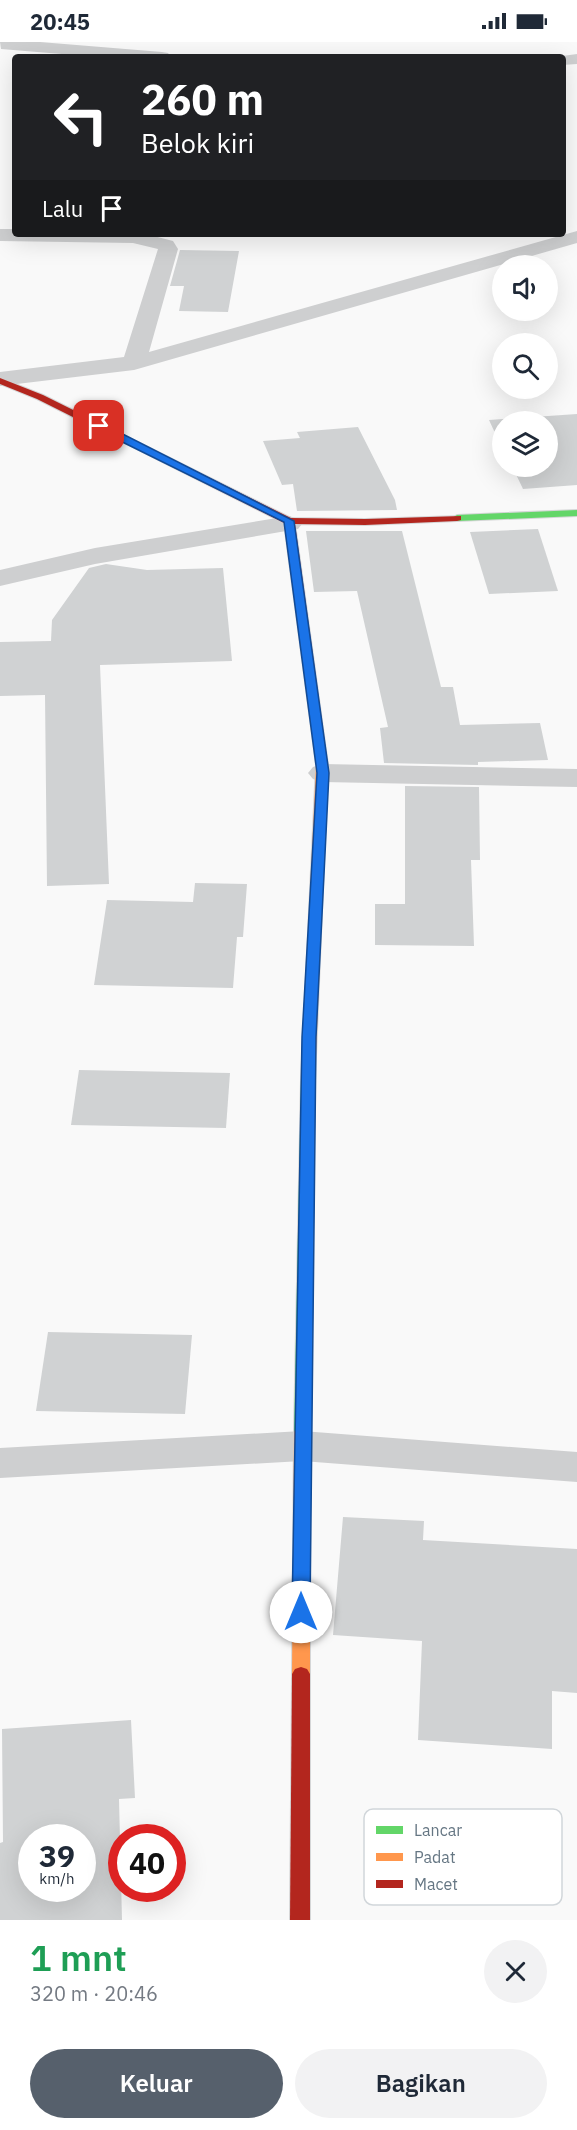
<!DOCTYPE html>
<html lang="id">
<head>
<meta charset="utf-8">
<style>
	body { margin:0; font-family:"IBM Plex Sans",sans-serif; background:#f2f2f3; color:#1f2937; height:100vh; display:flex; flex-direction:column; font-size:22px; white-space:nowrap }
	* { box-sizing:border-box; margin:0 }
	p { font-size:20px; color:#747a83 }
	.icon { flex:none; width:33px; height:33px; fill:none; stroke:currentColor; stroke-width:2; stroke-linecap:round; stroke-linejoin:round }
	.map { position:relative; height:1878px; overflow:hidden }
	.drawer { display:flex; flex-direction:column; background:#fff; flex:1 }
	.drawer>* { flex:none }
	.banner { position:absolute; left:12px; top:12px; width:554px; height:183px; border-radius:6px; box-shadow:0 6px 24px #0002; background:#202124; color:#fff; overflow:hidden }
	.controls { position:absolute; left:492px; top:213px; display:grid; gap:12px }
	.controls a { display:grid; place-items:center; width:66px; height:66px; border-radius:50%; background:#fff; box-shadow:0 6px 24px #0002; font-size:30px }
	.speed { position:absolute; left:18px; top:1782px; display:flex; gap:12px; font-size:30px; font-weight:700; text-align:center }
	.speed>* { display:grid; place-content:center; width:78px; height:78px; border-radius:50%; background:#fff; box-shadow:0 6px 24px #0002; line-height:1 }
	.speed small { font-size:15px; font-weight:400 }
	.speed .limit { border:9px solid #d22; background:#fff; color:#111 }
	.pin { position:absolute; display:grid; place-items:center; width:51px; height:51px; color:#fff; margin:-26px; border-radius:12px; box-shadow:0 3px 9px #0006 }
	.me { position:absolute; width:66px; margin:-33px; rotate:0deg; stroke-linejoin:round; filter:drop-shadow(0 0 4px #0008) }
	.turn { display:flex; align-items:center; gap:21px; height:126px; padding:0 30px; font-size:27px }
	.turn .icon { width:78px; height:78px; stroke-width:2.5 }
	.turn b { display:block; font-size:42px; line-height:51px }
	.then { display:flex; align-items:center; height:57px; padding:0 30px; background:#0003; gap:12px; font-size:22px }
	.round { display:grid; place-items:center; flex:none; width:63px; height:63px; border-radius:32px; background:#f2f2f3 }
	.summary { display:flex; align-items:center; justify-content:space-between; height:102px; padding:0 30px }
	h1 { font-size:36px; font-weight:600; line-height:45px; color:#1e9e55 }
	.button { display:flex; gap:12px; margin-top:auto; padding:12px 30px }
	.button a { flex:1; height:69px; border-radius:36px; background:#56606c; color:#fff; font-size:24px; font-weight:600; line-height:69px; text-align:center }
	.button a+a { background:#f2f2f3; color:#1f2937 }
	.status { display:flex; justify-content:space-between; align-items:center; height:42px; padding:0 30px; background:#fff; direction:ltr }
	.status svg { height:16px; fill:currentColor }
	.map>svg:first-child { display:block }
	.building { fill:#d0d2d3; fill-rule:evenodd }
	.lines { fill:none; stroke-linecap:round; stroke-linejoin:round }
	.fast-casing { stroke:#d5d6d7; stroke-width:2 }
	.slow-casing { stroke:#d5d6d7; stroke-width:2 }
	.jam-casing { stroke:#d5d6d7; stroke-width:2 }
	.street { fill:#cecfd0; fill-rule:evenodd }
	.fast { fill:#63d668; fill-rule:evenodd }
	.slow { fill:#ff974d; fill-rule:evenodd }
	.jam { fill:#b3261e; fill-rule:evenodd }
	.route { fill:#1a73e8; stroke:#114b97; stroke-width:1.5 }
	.key { fill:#fff; stroke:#d1d6da; stroke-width:1.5 }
	.key-label { font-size:16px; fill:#657683 }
</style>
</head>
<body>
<div class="status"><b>20:45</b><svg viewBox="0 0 49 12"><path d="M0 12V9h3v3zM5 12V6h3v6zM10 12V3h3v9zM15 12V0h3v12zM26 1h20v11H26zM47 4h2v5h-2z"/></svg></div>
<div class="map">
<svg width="577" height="1878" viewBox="0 0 577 1878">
	<rect width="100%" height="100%" fill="#f9f9f9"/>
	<g class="building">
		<path d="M180,208L239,209L228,270L179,269L184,244H170Z"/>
		<path d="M577,372V443L523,447L512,424H548V380H502V406L489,378Z"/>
		<path d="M358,385L395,458L397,468L297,469L293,442L282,443L263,399L300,396L297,390Z"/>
		<path d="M538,487L558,549L489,552L470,490Z"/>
		<path d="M306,489H402L441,645H453L460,683L540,681L548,718L478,720V723L384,721L380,686L388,685L357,549L314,550Z"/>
		<path d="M106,522L147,528L223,526L232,619L100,623L109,842L47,844L45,653L0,654V600L51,599L52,578L89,526Z"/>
		<path d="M405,744L479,745L480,818H471L474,904L375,903V862H405Z"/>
		<path d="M195,841L247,842L243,895H237L233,946L94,943L107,858L193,860Z"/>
		<path d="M79,1028L230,1031L226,1086L71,1083Z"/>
		<path d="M48,1290L192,1293L185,1372L36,1369Z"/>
		<path d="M343,1475L424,1479L423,1498L577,1507V1651L552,1649V1707L418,1698L422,1599L333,1593Z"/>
		<path d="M131,1678L135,1756L119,1757L122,1878H0V1801L3,1800L2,1687ZM32,1796H82V1846H32Z"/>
	</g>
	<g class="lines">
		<defs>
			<g id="fast">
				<path d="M577,468V474L457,479L452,476L457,473Z"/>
				<path d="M308,1034L315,1038L310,1390L308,1394L302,1396L296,1394L294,1390L301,1038Z"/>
			</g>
			<g id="slow">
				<path d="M322,719L328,723L315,1038L308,1042L301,1038L316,723Z"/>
				<path d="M302,1384L308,1386L310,1390V1632L307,1637L301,1639L295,1637L292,1632L294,1390L296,1386Z"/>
			</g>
			<g id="jam">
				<path d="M0,336L43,353L291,476L365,477L461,474V478L457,479L365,483L295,482L328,723L326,726H318L316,723L284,481L37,357L0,342Z"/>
				<path d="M301,1625L307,1627L310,1632V1878H290L292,1632L295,1627Z"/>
			</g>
		</defs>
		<use href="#fast" class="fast-casing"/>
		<use href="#slow" class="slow-casing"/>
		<use href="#jam" class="jam-casing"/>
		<g class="street">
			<path d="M0,0H40L162,10L168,11L171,15H98L1,7Z"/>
			<path d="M577,12V22L562,23V15H555Z"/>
			<path d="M0,187H15V192H146L173,199L178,207L149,310L577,189V201L134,328L0,344V330L124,315L158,207L133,201L0,199Z"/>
			<path d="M289,474L298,477L302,482L298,487L95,522L0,544V528L95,506Z"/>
			<path d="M323,722L577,727V745L323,740L313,737L308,731L313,725Z"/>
			<path d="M302,1389L577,1410V1440L302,1419L0,1436V1406Z"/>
		</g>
		<use href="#fast" class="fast"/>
		<use href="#slow" class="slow"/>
		<use href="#jam" class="jam"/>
	</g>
	<path class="route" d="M96,382H103L294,479L329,731L316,995L310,1570L307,1575L301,1577L295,1575L292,1570L302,995L317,731L284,480L96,387Z"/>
	<rect x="364" y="1767" width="198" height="96" rx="9" class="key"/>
	<rect x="376" y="1784" width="27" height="8" fill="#63d668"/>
	<rect x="376" y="1811" width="27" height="8" fill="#ff974d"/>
	<rect x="376" y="1838" width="27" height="8" fill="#b3261e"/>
	<g class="key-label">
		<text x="414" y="1794">Lancar</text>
		<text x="414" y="1821">Padat</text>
		<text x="414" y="1848">Macet</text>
	</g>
</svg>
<div class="controls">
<a><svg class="icon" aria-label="sound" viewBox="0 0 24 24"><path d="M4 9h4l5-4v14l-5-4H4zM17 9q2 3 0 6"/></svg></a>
<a><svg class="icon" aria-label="search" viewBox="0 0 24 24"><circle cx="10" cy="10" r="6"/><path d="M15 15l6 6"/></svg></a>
<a><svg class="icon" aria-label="layers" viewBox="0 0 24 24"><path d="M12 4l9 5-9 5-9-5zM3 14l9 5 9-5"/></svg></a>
</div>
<div class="speed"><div>39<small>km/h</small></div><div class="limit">40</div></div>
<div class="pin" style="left:99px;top:384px;background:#d93025"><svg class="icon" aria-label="arrive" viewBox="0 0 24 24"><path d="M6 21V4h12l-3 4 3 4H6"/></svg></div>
<svg class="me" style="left:301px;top:1570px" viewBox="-20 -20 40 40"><circle r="19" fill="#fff"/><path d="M0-13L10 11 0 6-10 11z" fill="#1a73e8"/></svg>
<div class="banner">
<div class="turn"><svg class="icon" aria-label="left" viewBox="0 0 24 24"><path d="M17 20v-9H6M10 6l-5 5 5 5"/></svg><div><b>260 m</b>Belok kiri</div></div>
<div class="then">Lalu<svg class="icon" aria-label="arrive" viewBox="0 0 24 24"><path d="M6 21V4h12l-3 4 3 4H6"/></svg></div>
</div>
</div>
<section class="drawer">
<div class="summary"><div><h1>1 mnt</h1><p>320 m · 20:46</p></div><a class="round"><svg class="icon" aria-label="close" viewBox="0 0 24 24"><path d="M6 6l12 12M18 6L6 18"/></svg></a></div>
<div class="button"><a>Keluar</a><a>Bagikan</a></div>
</section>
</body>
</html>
